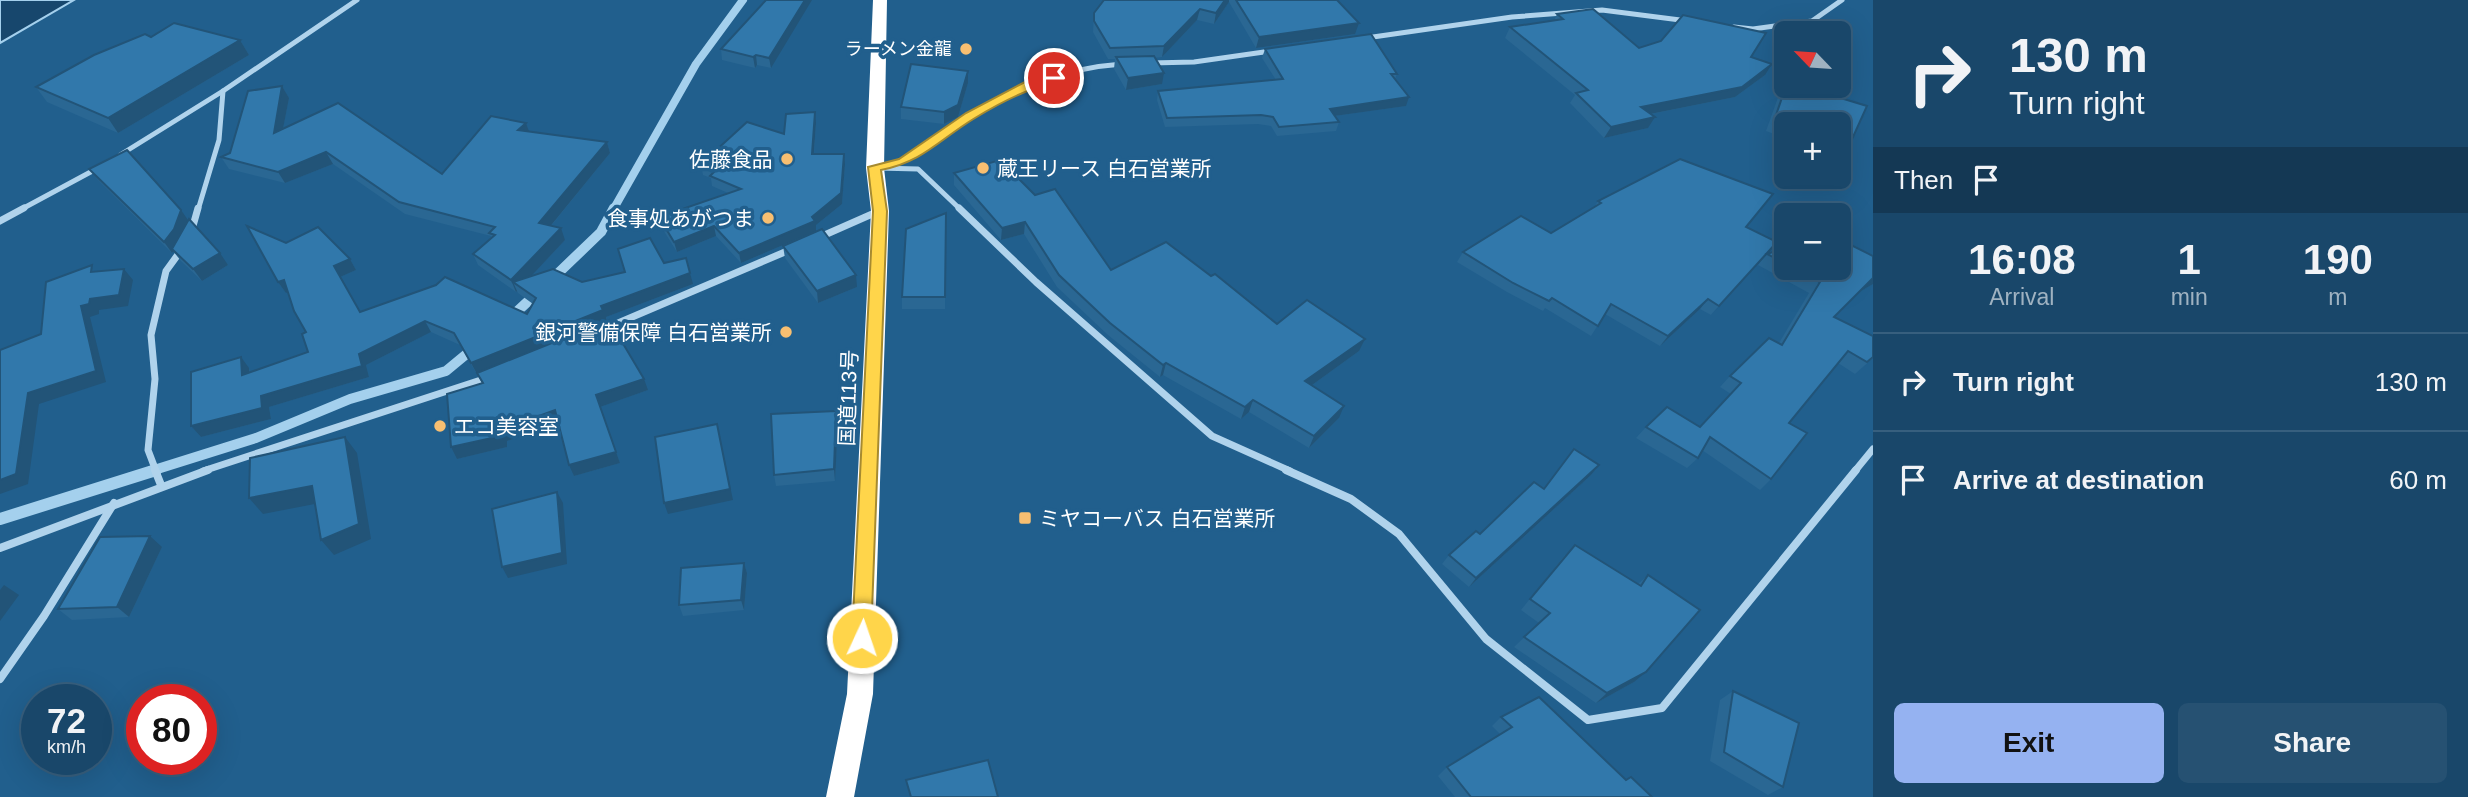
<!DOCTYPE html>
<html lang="en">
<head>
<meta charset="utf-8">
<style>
	body { margin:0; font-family:Helvetica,"Noto Sans JP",sans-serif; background:#265172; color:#f1f3f6; height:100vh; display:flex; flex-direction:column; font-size:26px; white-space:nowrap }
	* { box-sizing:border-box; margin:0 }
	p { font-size:23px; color:#9fb2c1 }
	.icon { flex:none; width:38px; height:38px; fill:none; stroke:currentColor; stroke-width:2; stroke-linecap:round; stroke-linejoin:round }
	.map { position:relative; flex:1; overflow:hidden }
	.drawer { display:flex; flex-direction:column; background:#19476a; width:595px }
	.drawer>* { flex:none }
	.banner { background:#19476a; color:#f1f3f6; overflow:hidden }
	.needle { width:46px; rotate:295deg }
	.fabs { position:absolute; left:1774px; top:21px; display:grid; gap:14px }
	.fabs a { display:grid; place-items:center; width:77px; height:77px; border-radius:10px; background:#19476a; box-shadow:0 7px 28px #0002,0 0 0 2px #375f7e; font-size:35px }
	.speed { position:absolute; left:21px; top:684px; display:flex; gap:14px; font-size:35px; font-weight:700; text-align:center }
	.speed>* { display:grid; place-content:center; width:91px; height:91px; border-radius:50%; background:#19476a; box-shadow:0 7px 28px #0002,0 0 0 2px #375f7e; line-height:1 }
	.speed small { font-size:18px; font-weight:400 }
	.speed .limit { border:10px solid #d22; background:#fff; color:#111 }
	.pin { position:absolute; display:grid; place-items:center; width:60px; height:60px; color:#fff; margin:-30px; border:4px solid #fff; border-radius:50%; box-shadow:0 2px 7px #0007 }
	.me { position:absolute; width:77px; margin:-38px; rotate:3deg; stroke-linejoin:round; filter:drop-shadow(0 0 5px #0008) }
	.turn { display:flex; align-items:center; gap:24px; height:147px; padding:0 21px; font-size:32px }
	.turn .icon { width:91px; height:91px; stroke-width:2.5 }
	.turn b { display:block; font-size:49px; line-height:60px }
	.then { display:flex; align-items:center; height:66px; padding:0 21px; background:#0003; gap:14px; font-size:26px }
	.eta { display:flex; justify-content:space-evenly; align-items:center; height:119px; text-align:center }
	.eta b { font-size:42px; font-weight:800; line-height:49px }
	.action { display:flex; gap:14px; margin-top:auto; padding:14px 21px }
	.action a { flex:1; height:80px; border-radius:10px; background:#95b2f1; color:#111; font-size:28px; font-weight:800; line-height:80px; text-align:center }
	.action a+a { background:#265172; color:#f1f3f6 }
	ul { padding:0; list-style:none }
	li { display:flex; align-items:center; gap:21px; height:98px; padding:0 21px; border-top:2px solid #375f7e }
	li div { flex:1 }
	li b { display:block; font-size:26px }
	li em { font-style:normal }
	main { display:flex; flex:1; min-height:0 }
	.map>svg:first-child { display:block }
	.water { fill:#17476d; stroke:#a4d0ed; stroke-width:2 }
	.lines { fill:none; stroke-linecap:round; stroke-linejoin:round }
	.stream-far2 { stroke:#a4d0ed; stroke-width:8 }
	.stream-far1 { stroke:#a4d0ed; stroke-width:10 }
	.stream { stroke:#a4d0ed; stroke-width:12 }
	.street-far2 { stroke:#b0d3ec; stroke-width:5 }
	.street-far1 { stroke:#b0d3ec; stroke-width:7 }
	.street { stroke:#b0d3ec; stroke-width:8 }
	.highway { fill:#fff; fill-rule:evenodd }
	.wall { fill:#2a6793 }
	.shaded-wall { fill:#225478 }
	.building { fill:#3178ab; stroke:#225478; stroke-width:2 }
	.route { fill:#ffd54a; stroke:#a68a30; stroke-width:2 }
	.poi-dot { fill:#f8bf71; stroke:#215f8d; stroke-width:2.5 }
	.labels { text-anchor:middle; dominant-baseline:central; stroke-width:7; stroke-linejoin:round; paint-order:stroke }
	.far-poi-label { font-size:18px; fill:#fff; stroke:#215f8d; text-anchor:end }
	.poi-label { font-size:21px; fill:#fff; stroke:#215f8d; text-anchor:end }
	.street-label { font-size:21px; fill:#fff; stroke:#215f8d }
</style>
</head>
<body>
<main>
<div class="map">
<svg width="1873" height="797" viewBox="0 0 1873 797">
	<rect width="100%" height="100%" fill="#215f8d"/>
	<path class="water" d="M0,0H74L0,43Z"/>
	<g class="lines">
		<path class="stream-far2" d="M613,210L696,64L743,0"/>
		<g class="stream-far1">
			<path d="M550,281L601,232L614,208"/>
			<path d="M509,319L538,292"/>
			<path d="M151,471L256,438L350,399L446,371L475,347"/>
		</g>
		<path class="stream" d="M0,519L156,470"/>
		<g class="street-far2">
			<path d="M1734,27L1753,29L1812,21L1842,0"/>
			<path d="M1366,38L1512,17L1602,10L1688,21"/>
			<path d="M1151,63L1194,62L1271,51"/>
			<path d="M120,155L223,91L357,0"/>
			<path d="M889,165C918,157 938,137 962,121C1009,89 1065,68 1122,64"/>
			<path d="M877,168L918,169L961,210"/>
			<path d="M20,210L98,168"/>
			<path d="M198,210L219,140L223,91"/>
		</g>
		<g class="street-far1">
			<path d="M959,208L1036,282L1212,436L1290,471"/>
			<path d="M0,221L24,208"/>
			<path d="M191,233L198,208"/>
			<path d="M820,237L879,211"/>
			<path d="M604,329L792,249"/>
			<path d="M156,471L148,450L155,379L151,335L166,271L182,249"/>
			<path d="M203,471L490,377"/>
			<path d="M1855,471L1873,449"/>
		</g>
		<g class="street">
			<path d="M155,470L161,485"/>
			<path d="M1286,470L1351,499L1399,534L1486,639L1588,720L1662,708L1856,470"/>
			<path d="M0,548L208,470"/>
			<path d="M0,679L44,616L114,503"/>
		</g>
		<path class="highway" d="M873,0H887L884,168L889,211L873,694L854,797H826L847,694L871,211L866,168Z"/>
	</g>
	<g class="wall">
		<path d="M766,0L771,68L757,65L755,68L722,60L721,49Z"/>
		<path d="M1104,0H1337L1355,34L1256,48L1229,2L1214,24L1197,20L1162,57L1154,58L1162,84L1126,90L1114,69L1115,59H1108L1093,32L1094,13Z"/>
		<path d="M1557,14L1639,48L1751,57L1765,75L1735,97L1651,114L1648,128L1604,138L1570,103L1575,95L1505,38L1510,27L1554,21Z"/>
		<path d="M151,37L240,40L249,55L118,133L47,102L36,87Z"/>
		<path d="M1265,49L1397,74L1395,79L1406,106L1334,116L1339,122L1336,131L1277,136L1271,126L1258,124L1165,127L1157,100L1158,91L1276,80L1262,58Z"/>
		<path d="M1787,82L1839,124H1787V139L1766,131L1780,92Z"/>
		<path d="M968,83L958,117L944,124L901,119V107Z"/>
		<path d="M282,86L289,98L283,128L442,174L526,123L529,132L607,142L610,153L551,226L565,240L531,276L582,282L664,263L693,284L606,317L648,390L600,407L620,463L574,476L558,422L507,441V447L457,459L451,447L482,383L460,345L431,332L366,365L369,377L269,407L271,419L201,437L191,426L249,368L250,372L308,352L306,332L288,293H286L278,282L286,243L350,259L356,270L340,277L360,311L527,314L533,304L518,293L517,291L516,292L478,265L473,254L492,238L491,236L405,214L333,164L285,183L229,169L221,157L230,153Z"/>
		<path d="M815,112L816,123L814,154H844L845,164L842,204L816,225V231L741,263L716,236L677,252L662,228L659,217L728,193L712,186L711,178L703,175L701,164L784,134Z"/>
		<path d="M89,169L188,220L228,265L202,281L181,261L173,251L172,253L97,179Z"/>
		<path d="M1787,172V177H1835L1827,187L1783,177Z"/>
		<path d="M954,173L1111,270L1359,351L1312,385L1339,418L1309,448L1249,412L1241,419L1163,375L1160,377L1108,335L1057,287L1024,234L1001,240L954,185Z"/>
		<path d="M1598,201L1746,227L1767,254L1787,247V268H1839L1873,256V284L1861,291L1835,317L1873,358L1855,374L1838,363L1789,423L1771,479L1760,490L1702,450L1698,458L1687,468L1636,438L1646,427H1700L1731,394L1720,387L1730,376L1779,343L1809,293L1758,265L1765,256L1711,315L1700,309L1660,346L1605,314L1591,336L1545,308L1543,311L1507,292L1457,262L1463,252L1551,233L1595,206Z"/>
		<path d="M946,213L945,309H902V297Z"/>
		<path d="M783,246L857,287L818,303L785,258Z"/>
		<path d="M836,411L838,423L835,481L776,486L774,475Z"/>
		<path d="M1599,465L1591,475L1469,587L1442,564L1449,555L1544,489Z"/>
		<path d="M162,547L129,617L72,620L58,609Z"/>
		<path d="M1565,555L1638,584L1648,575L1634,682L1596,703L1514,647L1539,623L1521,610Z"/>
		<path d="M744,563L747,573L744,610L683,616L679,605Z"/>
		<path d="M1733,691L1783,787L1768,795L1710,761L1720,700Z"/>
		<path d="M1501,717L1626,780L1652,797H1455L1438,776L1447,767L1500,734L1492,726Z"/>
	</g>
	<g class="shaded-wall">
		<path d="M805,0H812L771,68L769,58Z"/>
		<path d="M1225,0H1229V2L1214,24L1216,13Z"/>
		<path d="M1200,9L1197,20L1162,57L1164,46Z"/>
		<path d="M1359,23L1355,34L1256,48L1259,37Z"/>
		<path d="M240,40L249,55L118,133L108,118Z"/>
		<path d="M756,55L757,65L755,68L753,57Z"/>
		<path d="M1772,64L1765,75L1735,97L1635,117L1641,107Z"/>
		<path d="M968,71V83L958,117L944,124V112Z"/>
		<path d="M1164,73L1162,84L1126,90L1128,78Z"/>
		<path d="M282,86L289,98L280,144L274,133Z"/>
		<path d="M1409,97L1406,106L1327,117L1330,109Z"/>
		<path d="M815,112L816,123L813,164L812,154Z"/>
		<path d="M1655,117L1648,128L1604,138L1611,127Z"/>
		<path d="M526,123L530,134L518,130Z"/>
		<path d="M607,142L610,153L544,234L539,223Z"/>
		<path d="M326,152L333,164L285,183L278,172Z"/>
		<path d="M844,154L845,164L842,204L816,225V231L741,263L739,253L812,217Z"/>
		<path d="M181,210L188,220L182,239L172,253L164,242Z"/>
		<path d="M1025,222L1024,234L1001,240L1002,228Z"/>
		<path d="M714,226L716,236L677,252L674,242Z"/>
		<path d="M561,228L565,240L521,287L513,282L517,291L516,292L511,280Z"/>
		<path d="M1777,242L1769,252L1711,315L1719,306Z"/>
		<path d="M220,253L228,265L202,281L193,269Z"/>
		<path d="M350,259L356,270L340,277L334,266Z"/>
		<path d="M124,269L133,280L128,306L99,310V314L90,317L106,382L39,404L28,484L0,494V480L28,393L81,306Z"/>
		<path d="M690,273L693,284L606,317L607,321L477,374L471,363L601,306Z"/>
		<path d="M856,275L857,287L818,303L817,291Z"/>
		<path d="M1873,278V284L1861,291Z"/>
		<path d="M284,280L291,291L286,293L278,282Z"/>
		<path d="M1708,299L1700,309L1660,346L1668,336Z"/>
		<path d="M425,321L431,332L366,365L369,377L269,407L271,419L201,437L191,426L359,354Z"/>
		<path d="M1365,339L1359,351L1301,393L1305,381Z"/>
		<path d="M241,357L249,368L250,386L242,375Z"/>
		<path d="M1166,363L1163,375L1160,377L1163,365Z"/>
		<path d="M644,379L648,390L600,407L620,463L574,476L569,465L596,395Z"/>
		<path d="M1253,400L1249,412L1241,419L1245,407Z"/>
		<path d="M1344,406L1339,418L1309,448L1314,436Z"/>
		<path d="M555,410L560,422L507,441V447L457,459L451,447Z"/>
		<path d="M836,411L838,423L835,481L834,469Z"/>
		<path d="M717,424L733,500L668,514L664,503Z"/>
		<path d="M345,437L357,453L371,539L334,555L321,540Z"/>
		<path d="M1599,465L1591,475L1469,587L1476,578Z"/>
		<path d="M312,486L325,502L263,514L249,498Z"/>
		<path d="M557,492L563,503L567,564L508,578L502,567Z"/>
		<path d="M150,536L162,547L129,617L117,607Z"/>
		<path d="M744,563L747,573L744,610L741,600Z"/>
		<path d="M4,585L19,595L0,621V590Z"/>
		<path d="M1646,672L1634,682L1596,703L1607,693Z"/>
	</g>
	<g class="building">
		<path d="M766,0H805L769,58L756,55L753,57L721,49Z"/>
		<path d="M1104,0H1225L1216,13L1200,9L1164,46L1110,48L1094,21V13Z"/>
		<path d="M1236,0H1337L1359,23L1259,37Z"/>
		<path d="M1593,9L1639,48L1661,41L1683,15L1766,33L1751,57L1772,64L1742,87L1641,107L1655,117L1611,127L1576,93L1588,90L1510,27L1563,19L1557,14Z"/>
		<path d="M174,23L240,40L108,118L36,87L94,55L145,34L151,37Z"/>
		<path d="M1371,34L1397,74H1391L1409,97L1330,109L1339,122L1279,127L1273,117L1261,115L1167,118L1158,91L1283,79L1265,49Z"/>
		<path d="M1154,56L1164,73L1128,78L1116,57Z"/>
		<path d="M911,64L968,71L958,105L944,112L901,107Z"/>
		<path d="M1787,83V86H1801L1867,106L1839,168V124H1787V126L1774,121Z"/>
		<path d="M282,86L274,133L338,103L442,174L491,116L526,123L518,130L607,142L539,223L561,228L511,280L473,254L495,235L489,233L495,227L399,202L326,152L278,172L221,157L230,153L248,91Z"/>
		<path d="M815,112L812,154H844L841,193L812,217L815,221L739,253L714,226L674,242L659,217L741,189L710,176L715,171L701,164L747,122L784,134L786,114Z"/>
		<path d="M127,150L181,210L174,229L164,242L89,169Z"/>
		<path d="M1680,159L1773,194L1746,227L1777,242L1719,306L1708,299L1668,336L1611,304L1598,326L1552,298L1549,301L1513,283L1463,252L1521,216L1551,233L1601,203L1598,201Z"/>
		<path d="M1000,160L1035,195L1055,189L1111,270L1166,242L1211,276L1215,274L1277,324L1307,300L1365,339L1305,381L1344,406L1314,436L1253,400L1245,407L1166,363L1163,365L1110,323L1059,275L1025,222L1002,228L954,173Z"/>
		<path d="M946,213L945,297H902L906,229Z"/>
		<path d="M189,219L220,253L193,269L172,249Z"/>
		<path d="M247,226L286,243L318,227L350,259L334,266L360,312L436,285L445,277L527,314L536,298L513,282L553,269L582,282L625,272L618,249L650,238L664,263L686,258L690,273L601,306L603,310L471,363L454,333L425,321L359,354L362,366L261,396L262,408L191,426V372L241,357L242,375L308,352L302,334L306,332L294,311L284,280L278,282Z"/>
		<path d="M822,229L856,275L817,291L783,246Z"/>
		<path d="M1839,239L1873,256V278L1834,317L1873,336V357L1867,362L1848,351L1789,423L1807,433L1771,479L1710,437L1698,458L1646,427L1667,407L1700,427L1741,383L1730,376L1769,338L1782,345L1820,282L1793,268H1839Z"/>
		<path d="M1787,247V264L1767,254Z"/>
		<path d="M92,265L91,272L124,269L119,295L90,299L89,304L81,306L96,371L28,393L16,474L0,480V350L41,334L46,282Z"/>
		<path d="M609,320L644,379L596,395L616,452L569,465L555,410L501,430V436L451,447L447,394L483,383L477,373Z"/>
		<path d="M836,411L834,469L774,475L771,414Z"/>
		<path d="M717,424L730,489L664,503L655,437Z"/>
		<path d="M345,437L359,524L321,540L312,486L249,498L250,458Z"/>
		<path d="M1574,449L1599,465L1476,578L1449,555L1476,531L1480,534L1534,482L1544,489Z"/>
		<path d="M557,492L562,553L502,567L492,509Z"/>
		<path d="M150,536L117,607L58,609L100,537Z"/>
		<path d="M1575,545L1641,586L1648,575L1700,610L1646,672L1607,693L1524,637L1550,613L1530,599Z"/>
		<path d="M744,563L741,600L679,605L681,568Z"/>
		<path d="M1733,691L1799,723L1783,787L1724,752Z"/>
		<path d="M1539,697L1626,780L1631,777L1652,797H1471L1447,767L1512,727L1501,717Z"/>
		<path d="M988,760L998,797H911L906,780Z"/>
	</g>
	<path class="route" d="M1054,75L1060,78L1058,81C1029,88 1001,102 975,118C940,139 923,162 881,170L887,211L871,638L869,645L862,647L855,645L852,638L873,211L868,167L899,159L966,113L1025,82Z"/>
	<g class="poi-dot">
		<circle cx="966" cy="49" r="7"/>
		<circle cx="787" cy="159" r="7"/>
		<circle cx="983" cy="168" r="7"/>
		<circle cx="768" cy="218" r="7"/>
		<circle cx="786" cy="332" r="7"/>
		<circle cx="440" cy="426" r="7"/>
		<rect x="1018" y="511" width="14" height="14" rx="3.5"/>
	</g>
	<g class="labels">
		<g class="far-poi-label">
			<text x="952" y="49">ラーメン金龍</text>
		</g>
		<g class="poi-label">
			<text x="773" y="159">佐藤食品</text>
			<text x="997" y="168" text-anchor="start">蔵王リース 白石営業所</text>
			<text x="754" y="218">食事処あがつま</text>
			<text x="772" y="332">銀河警備保障 白石営業所</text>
			<text x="454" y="426" text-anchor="start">エコ美容室</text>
			<text x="1039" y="518" text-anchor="start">ミヤコーバス 白石営業所</text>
		</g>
		<g class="street-label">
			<text transform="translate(848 398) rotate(-88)">国道113号</text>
		</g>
	</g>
</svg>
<div class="fabs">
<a><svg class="needle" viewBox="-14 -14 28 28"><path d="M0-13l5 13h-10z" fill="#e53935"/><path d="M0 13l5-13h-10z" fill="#9fb2c1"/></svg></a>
<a>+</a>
<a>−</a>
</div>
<div class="speed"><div>72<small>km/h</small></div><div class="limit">80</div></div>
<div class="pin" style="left:1054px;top:78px;background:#d93025"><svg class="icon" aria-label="arrive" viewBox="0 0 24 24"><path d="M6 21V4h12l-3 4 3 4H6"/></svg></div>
<svg class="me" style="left:862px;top:638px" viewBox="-20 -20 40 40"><circle r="17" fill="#ffd54a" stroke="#fff" stroke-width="3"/><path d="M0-11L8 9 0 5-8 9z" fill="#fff"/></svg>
</div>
<section class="drawer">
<div class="banner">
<div class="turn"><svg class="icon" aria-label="right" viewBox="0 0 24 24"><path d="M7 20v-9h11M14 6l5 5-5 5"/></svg><div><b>130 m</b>Turn right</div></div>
<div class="then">Then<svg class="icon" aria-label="arrive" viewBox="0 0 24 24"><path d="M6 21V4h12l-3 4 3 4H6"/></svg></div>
</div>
<div class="eta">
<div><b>16:08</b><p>Arrival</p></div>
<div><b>1</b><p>min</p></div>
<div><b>190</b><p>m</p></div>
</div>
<ul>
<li><svg class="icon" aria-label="right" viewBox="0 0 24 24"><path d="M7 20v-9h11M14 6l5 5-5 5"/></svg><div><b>Turn right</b></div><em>130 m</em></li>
<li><svg class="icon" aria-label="arrive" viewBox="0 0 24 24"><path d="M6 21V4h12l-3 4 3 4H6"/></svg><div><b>Arrive at destination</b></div><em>60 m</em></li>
</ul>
<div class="action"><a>Exit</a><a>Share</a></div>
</section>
</main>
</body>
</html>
